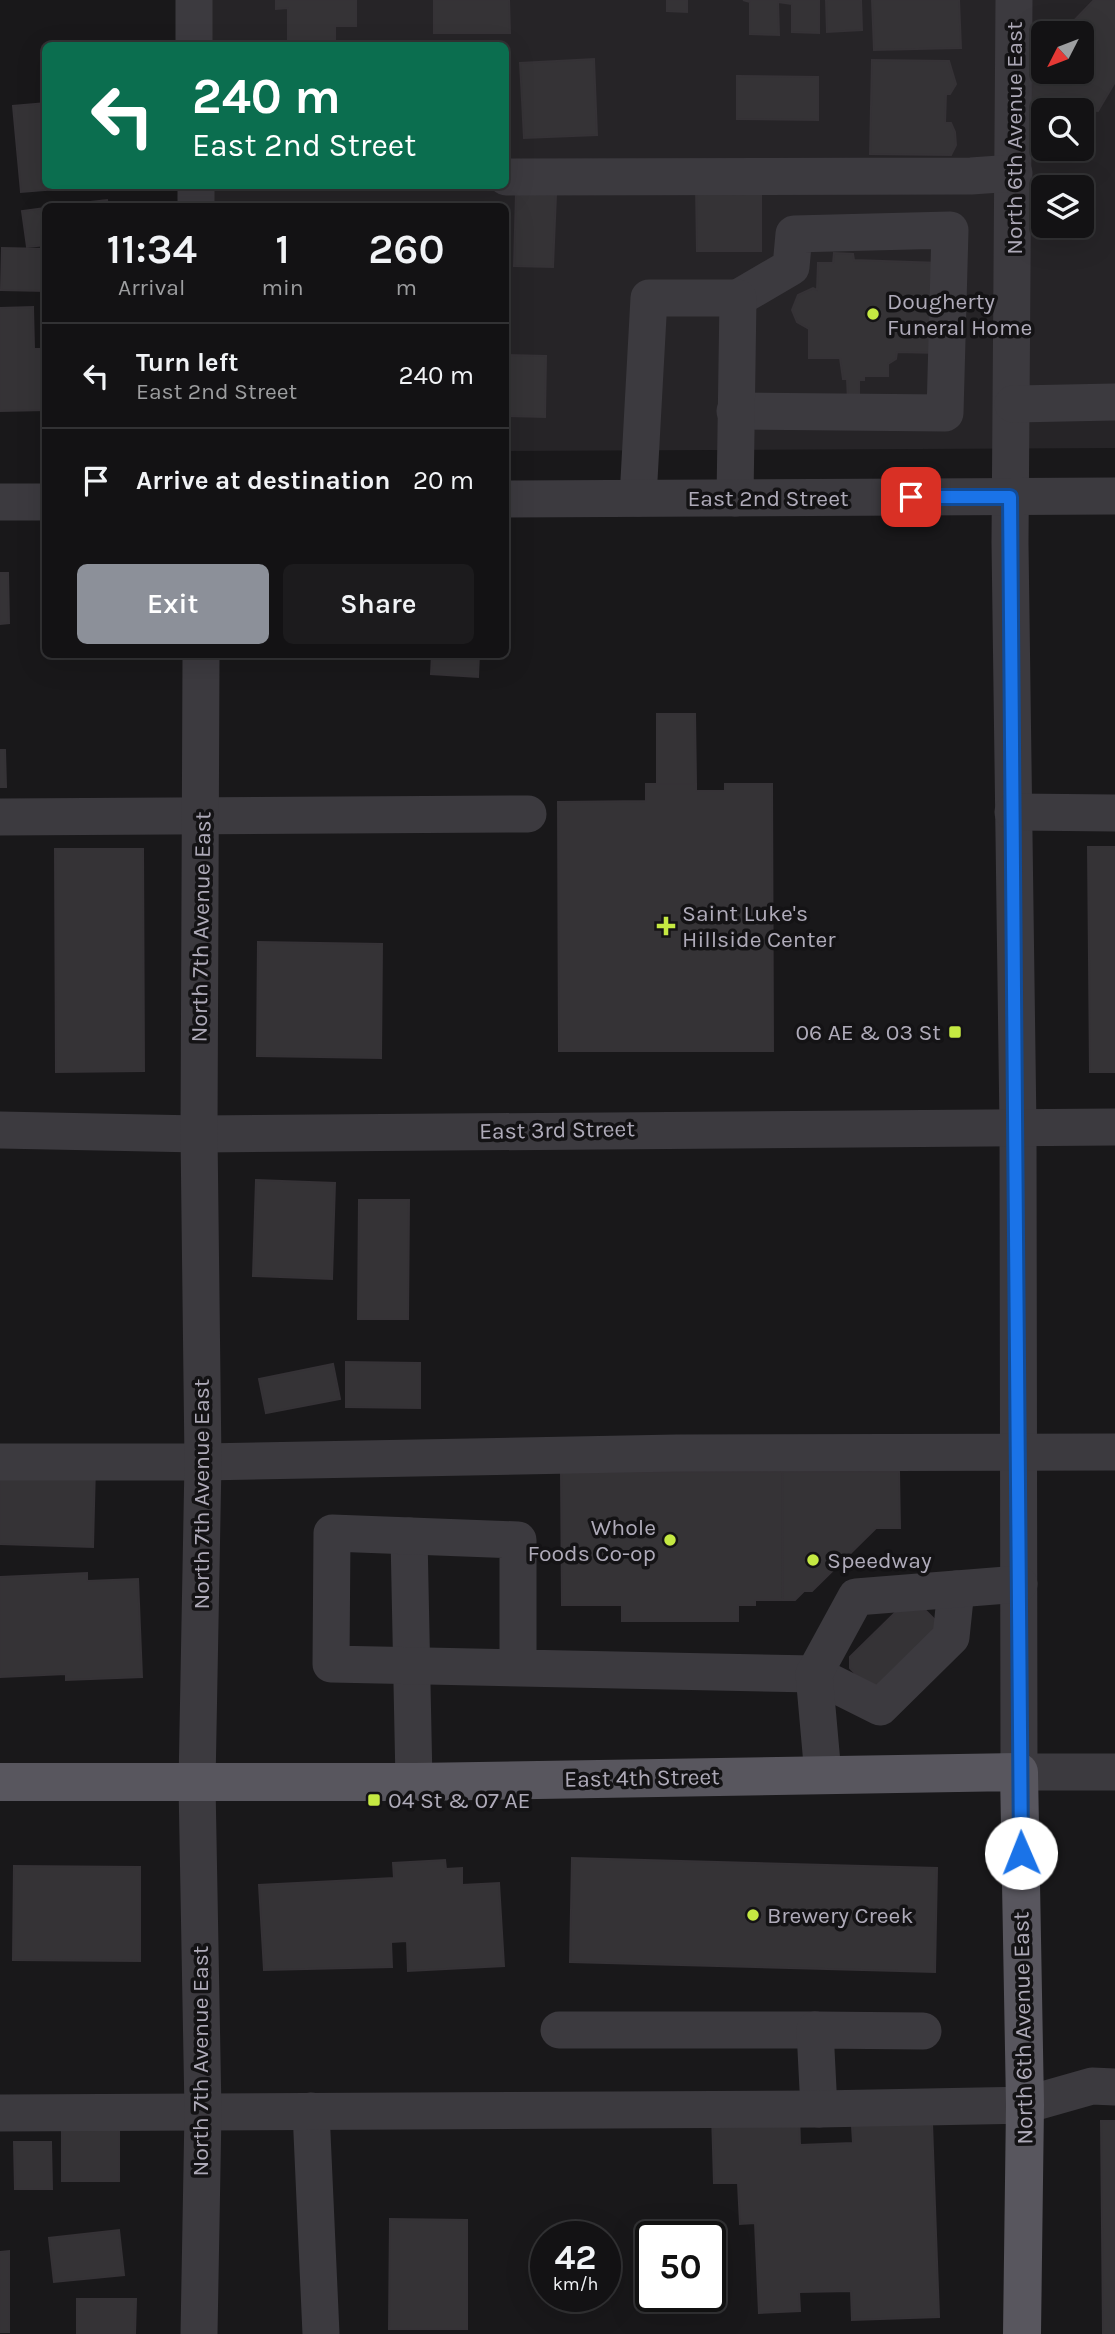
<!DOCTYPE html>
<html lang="en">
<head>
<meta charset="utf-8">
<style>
	body { margin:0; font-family:Karla,sans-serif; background:#1c1b1d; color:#f1f3f6; height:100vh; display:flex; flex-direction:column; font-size:26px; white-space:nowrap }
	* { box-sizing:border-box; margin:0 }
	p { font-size:23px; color:#9d9ea0 }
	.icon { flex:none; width:38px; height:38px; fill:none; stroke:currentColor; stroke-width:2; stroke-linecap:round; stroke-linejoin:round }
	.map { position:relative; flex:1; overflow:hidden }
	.panel { position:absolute; left:42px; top:203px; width:467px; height:455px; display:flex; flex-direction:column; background:#131214; border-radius:10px; box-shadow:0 7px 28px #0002,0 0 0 2px #323234 }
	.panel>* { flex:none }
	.top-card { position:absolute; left:42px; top:42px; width:467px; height:147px; border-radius:10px; box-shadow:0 7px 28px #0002,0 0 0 2px #323234; background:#0b6e4f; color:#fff; overflow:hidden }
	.needle { width:46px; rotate:228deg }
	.buttons { position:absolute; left:1031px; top:21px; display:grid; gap:14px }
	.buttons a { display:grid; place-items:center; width:63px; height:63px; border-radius:10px; background:#131214; box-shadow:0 7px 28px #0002,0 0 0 2px #323234; font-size:35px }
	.speed { position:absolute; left:530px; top:2221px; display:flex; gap:14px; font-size:35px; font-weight:700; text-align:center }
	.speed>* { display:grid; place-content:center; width:91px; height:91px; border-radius:50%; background:#131214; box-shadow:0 7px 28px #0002,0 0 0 2px #323234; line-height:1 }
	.speed small { font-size:18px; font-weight:400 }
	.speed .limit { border:4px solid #111; border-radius:10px; background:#fff; color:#111 }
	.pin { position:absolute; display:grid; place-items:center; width:60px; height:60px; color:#fff; margin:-30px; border-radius:14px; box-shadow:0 4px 10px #0006 }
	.me { position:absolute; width:77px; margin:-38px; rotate:359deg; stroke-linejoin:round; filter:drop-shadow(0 0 5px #0008) }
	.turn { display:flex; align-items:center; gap:24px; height:147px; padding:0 35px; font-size:32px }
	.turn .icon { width:91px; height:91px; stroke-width:2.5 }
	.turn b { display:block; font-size:49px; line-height:60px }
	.eta { display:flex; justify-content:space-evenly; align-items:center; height:119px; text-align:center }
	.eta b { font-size:42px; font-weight:600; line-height:49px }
	.cta { display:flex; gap:14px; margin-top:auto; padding:14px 35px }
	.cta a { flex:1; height:80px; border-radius:10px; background:#8c9099; color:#fff; font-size:28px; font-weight:600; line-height:80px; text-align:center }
	.cta a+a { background:#1c1b1d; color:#f1f3f6 }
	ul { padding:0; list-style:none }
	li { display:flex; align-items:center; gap:21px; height:105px; padding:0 35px; border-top:2px solid #323234 }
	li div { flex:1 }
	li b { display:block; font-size:26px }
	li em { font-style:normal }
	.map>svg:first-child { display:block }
	.built { fill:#262427; fill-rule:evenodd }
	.building { fill:#353336; stroke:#353236; stroke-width:2 }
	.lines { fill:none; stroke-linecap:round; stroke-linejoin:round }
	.minor { stroke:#3c3a3f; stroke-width:37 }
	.major { stroke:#58565e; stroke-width:38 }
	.route-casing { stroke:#114b97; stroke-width:18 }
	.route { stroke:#1a73e8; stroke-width:12 }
	.poi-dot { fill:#c5e942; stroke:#141315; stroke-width:2.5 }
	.labels { text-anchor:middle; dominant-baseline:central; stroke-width:7; stroke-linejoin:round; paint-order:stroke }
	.street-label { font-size:23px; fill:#afabb9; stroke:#141315 }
	.poi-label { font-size:23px; fill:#afabb9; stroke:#141315; text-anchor:start }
</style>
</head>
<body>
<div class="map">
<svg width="1115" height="2334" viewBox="0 0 1115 2334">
	<rect width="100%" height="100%" fill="#19181a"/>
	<path class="built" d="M194,0H1115V448L506,451V206H196V186H506V46L194,45ZM1043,33H1082V72H1043ZM1043,110H1082V149H1043ZM1043,187H1082V226H1043Z"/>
	<g class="building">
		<path d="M276,0H356V26H335V46H288V8L276,9Z"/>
		<path d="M434,0H509L510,33H434Z"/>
		<path d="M667,0H687V12L667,11Z"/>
		<path d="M743,0H819V33L792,32V4L778,2L779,35L750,34V2Z"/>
		<path d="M826,0H861L862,30L827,32Z"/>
		<path d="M872,0H959L961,48L874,50Z"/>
		<path d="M1094,0H1115V82L1098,111L1030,105L1033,79L1043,57V72H1082V33H1062Z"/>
		<path d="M594,59L597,135L524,138L520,63Z"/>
		<path d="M872,60L949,61L956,84L950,94H946L945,123H951L955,132L956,145L951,155L870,154Z"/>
		<path d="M737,76L818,77V120L737,119Z"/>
		<path d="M46,103V186H95L21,192L13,106Z"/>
		<path d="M696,186H761V251H697Z"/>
		<path d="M516,193L556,195L553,267L514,266Z"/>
		<path d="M107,200L108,206H55Z"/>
		<path d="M46,208V245L27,247L22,211Z"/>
		<path d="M2,248L46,249V291L1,290Z"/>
		<path d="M834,253L853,254L854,260L941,263L938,353L897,352L896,359L888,364V376H864V380H859V401H848L847,379H843L840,358H809V329L797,322L792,310L798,295L813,288L817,290L818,263H833Z"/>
		<path d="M33,307L34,349H46V410L0,411V308Z"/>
		<path d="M506,355L546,356L545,417L506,416Z"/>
		<path d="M0,573H8L9,623L0,624Z"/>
		<path d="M506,581H509L506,653Z"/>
		<path d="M432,654H479L478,677L431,674Z"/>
		<path d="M657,714H695L696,784H657Z"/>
		<path d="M0,750H5L6,787H0Z"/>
		<path d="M646,784H696V791H725V784H772L773,1051H559L558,802L646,801Z"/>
		<path d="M1088,847H1115V1072H1090Z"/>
		<path d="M55,849H143L144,1071L56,1072Z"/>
		<path d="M258,942L382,944L381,1058L257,1056Z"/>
		<path d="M256,1180L335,1183L332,1279L253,1276Z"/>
		<path d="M359,1200H409L408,1319H358Z"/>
		<path d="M346,1362L420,1363V1408L346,1407Z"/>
		<path d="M333,1364L340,1399L266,1413L259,1379Z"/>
		<path d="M0,1464L95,1466L93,1547L0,1544Z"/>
		<path d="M561,1472H782L783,1600H755V1605H738V1621H622V1605H562Z"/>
		<path d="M782,1472H899L900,1528H876L812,1591H804L795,1600H783Z"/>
		<path d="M87,1573V1581L138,1579L142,1677L66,1680V1674L0,1677V1577Z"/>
		<path d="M906,1602H917L938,1623V1634L880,1690L870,1689L850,1668V1657Z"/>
		<path d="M572,1858L937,1868L935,1972L570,1962Z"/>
		<path d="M445,1860L446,1869L462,1868V1885L499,1883L504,1966L408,1971L407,1941L391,1942L392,1967L264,1970L259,1885L394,1878L393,1863Z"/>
		<path d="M14,1866L140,1867V1961L13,1960Z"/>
		<path d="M799,2110L800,2145L853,2143L852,2126L932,2123L939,2317L852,2320L851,2291L799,2292L800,2311L759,2313L755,2223L740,2224L738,2183H714L712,2114Z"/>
		<path d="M1101,2121H1115V2334H1103Z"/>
		<rect x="62" y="2126" width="57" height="55"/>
		<path d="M14,2142H51L52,2189H15Z"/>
		<path d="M390,2219L467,2220V2329H389Z"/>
		<path d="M119,2230L124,2275L54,2282L49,2238Z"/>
		<path d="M9,2251V2332H0V2252Z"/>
		<path d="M77,2299H136L135,2334H77Z"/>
	</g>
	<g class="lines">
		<g class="minor">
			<path d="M194,0V46"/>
			<path d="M1014,0L1010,543L1018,1128L1019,1772H1115"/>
			<path d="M506,177L971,176L1014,173"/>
			<path d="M196,186V206"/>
			<path d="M1013,404L1115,402"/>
			<path d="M735,411L945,413L950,230L794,234L791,267L738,298"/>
			<path d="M638,498L649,298H738L735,498"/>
			<path d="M506,499L1115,496"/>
			<path d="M0,502H46"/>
			<path d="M1013,812L1115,813"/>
			<path d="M0,817L528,814"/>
			<path d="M0,1130L199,1134L1115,1127"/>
			<path d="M0,1462H203L677,1453L1115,1452"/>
			<path d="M409,1536L414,1782"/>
			<path d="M518,1666V1540L332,1533L331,1664L814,1674L880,1707L951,1637L956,1589"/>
			<path d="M823,1775L814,1674L856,1597L1019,1584"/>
			<path d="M559,2030H815"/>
			<path d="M819,2109L815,2030L923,2031"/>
			<path d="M311,2111L321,2334"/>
			<path d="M0,2113L819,2109L1025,2105L1092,2086L1115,2087"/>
			<path d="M199,2334L203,2112L197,1784L203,1462L199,1134L201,654"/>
		</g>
		<path class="major" d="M0,1782H414L1019,1772L1025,2105L1022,2334"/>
	</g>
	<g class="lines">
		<defs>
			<path id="route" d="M911,497H1010L1021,1853"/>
		</defs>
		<use href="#route" class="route-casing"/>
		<use href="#route" class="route"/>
	</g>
	<g class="poi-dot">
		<circle cx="873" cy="314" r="7"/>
		<path d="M662.5 915.5h7v7h7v7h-7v7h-7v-7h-7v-7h7z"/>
		<rect x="948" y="1025" width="14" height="14" rx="3.5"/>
		<circle cx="670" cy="1540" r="7"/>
		<circle cx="813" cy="1560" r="7"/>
		<rect x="367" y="1793" width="14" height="14" rx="3.5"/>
		<circle cx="753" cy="1915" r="7"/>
	</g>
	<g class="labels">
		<g class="street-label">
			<text transform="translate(1014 138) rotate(-90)">North 6th Avenue East</text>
			<text x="768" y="498">East 2nd Street</text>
			<text transform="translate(201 927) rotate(-89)">North 7th Avenue East</text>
			<text transform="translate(557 1130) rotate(-1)">East 3rd Street</text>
			<text transform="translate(201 1494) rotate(-90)">North 7th Avenue East</text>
			<text transform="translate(642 1778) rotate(-1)">East 4th Street</text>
			<text transform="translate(1023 2028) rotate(-91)">North 6th Avenue East</text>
			<text transform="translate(200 2061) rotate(-90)">North 7th Avenue East</text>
		</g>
		<g class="poi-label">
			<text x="887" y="301">Dougherty<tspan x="887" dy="26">Funeral Home</tspan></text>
			<text x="682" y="913">Saint Luke's<tspan x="682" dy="26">Hillside Center</tspan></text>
			<text x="941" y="1032" text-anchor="end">06 AE &amp; 03 St</text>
			<text x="656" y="1527" text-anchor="end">Whole<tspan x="656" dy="26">Foods Co-op</tspan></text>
			<text x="827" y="1560">Speedway</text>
			<text x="388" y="1800">04 St &amp; 07 AE</text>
			<text x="767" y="1915">Brewery Creek</text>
		</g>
	</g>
</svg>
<div class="buttons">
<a><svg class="needle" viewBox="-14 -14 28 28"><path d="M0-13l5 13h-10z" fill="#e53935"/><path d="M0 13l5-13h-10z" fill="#9d9ea0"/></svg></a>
<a><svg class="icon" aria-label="search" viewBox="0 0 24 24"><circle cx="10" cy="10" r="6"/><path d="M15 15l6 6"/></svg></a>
<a><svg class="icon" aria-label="layers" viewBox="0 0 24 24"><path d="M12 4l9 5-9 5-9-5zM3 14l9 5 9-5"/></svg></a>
</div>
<div class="speed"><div>42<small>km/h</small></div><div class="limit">50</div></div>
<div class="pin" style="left:911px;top:497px;background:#d93025"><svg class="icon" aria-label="arrive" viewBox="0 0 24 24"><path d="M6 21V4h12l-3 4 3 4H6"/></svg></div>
<svg class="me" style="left:1021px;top:1853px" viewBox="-20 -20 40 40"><circle r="19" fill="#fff"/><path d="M0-13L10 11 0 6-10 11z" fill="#1a73e8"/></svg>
<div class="top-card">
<div class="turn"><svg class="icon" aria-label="left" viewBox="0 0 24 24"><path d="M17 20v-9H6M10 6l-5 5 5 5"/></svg><div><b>240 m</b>East 2nd Street</div></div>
</div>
<section class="panel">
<div class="eta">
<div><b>11:34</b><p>Arrival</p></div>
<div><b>1</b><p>min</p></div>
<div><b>260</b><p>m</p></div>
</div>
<ul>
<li><svg class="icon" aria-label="left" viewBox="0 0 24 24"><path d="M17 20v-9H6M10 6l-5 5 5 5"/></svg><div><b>Turn left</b><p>East 2nd Street</p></div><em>240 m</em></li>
<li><svg class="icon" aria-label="arrive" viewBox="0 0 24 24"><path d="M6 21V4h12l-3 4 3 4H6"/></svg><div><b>Arrive at destination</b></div><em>20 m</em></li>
</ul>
<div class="cta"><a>Exit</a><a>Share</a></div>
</section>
</div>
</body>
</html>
